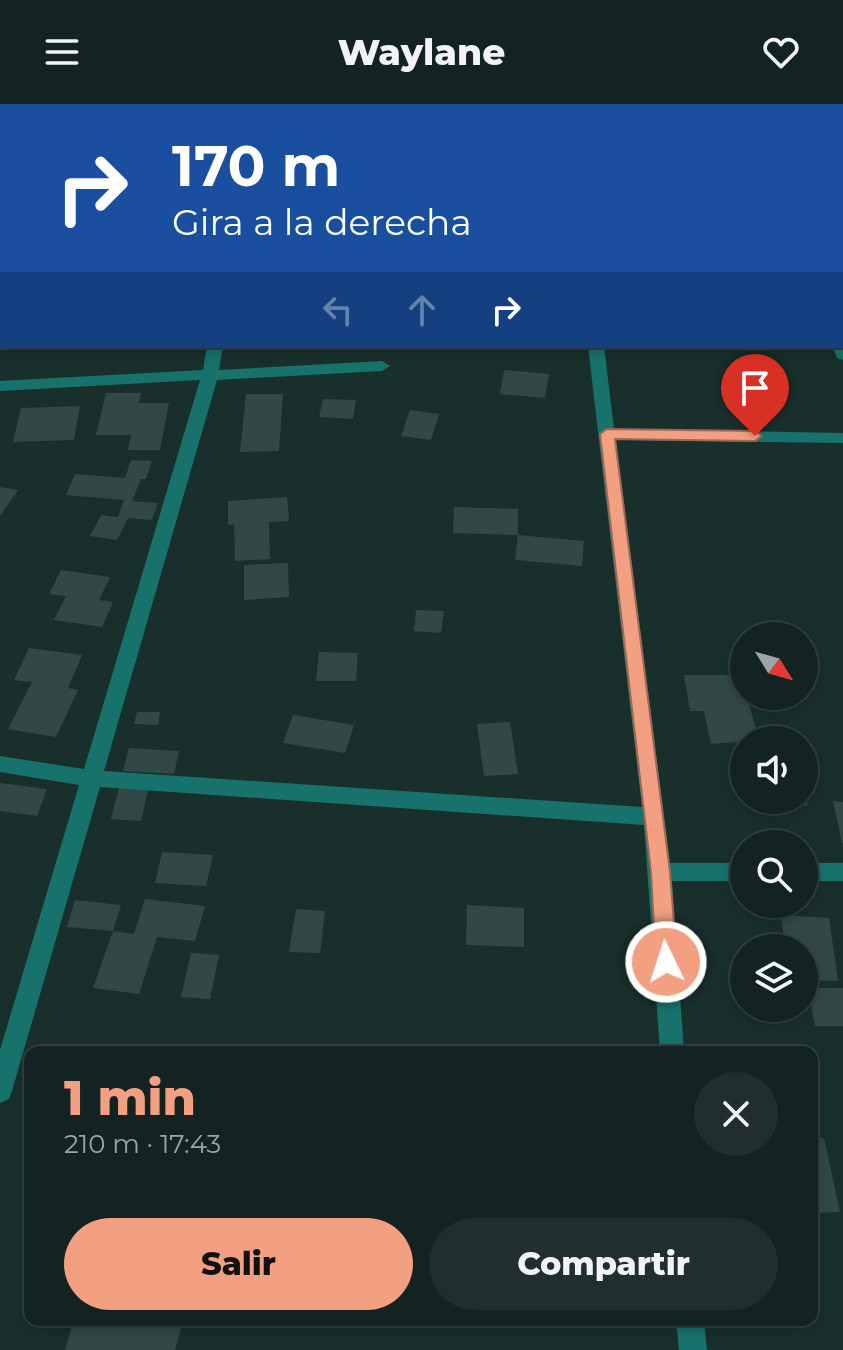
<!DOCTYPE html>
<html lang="es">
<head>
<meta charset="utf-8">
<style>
	body { margin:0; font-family:Montserrat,sans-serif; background:#202f2e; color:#f1f3f6; height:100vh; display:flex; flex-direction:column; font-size:30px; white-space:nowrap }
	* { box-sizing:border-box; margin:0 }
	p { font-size:26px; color:#9da4a5 }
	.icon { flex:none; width:44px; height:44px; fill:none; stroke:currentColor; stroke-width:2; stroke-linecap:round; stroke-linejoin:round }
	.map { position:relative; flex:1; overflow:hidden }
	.details { position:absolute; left:24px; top:942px; width:794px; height:280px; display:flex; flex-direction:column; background:#132321; border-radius:16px; box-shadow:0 4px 12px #0003,0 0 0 2px #32403f }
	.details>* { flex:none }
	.banner { position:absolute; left:0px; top:0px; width:844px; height:244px; box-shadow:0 4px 12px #0003,0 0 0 2px #32403f; background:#1a4fa0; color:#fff; overflow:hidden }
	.needle { width:52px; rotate:127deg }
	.tools { position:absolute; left:730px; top:518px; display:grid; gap:16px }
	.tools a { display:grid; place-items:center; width:88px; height:88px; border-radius:50%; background:#132321; box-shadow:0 4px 12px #0003,0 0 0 2px #32403f; font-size:40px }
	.pin { position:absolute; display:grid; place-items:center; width:68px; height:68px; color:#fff; margin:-82px -34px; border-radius:50% 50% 50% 0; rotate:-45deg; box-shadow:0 0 8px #0007 }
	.pin .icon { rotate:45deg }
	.me { position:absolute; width:88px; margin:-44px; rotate:356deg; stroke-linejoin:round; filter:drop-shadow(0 0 6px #0008) }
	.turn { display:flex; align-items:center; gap:28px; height:168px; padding:0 40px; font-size:36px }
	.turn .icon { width:104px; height:104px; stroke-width:2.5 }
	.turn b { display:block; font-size:56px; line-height:68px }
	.lanes { display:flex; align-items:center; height:76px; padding:0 40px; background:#0003; justify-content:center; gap:40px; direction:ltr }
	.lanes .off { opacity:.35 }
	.round { display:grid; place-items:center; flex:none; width:84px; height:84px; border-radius:42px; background:#202f2e }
	.summary { display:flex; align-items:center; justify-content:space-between; height:136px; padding:0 40px }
	h1 { font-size:48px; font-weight:800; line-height:60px; color:#f2a081 }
	.button { display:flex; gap:16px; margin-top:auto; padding:16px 40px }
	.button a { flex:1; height:92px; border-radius:48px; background:#f2a081; color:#111; font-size:32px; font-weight:800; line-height:92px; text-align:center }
	.button a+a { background:#202f2e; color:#f1f3f6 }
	header { display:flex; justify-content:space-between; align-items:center; height:104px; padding:0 40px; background:#132321; font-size:36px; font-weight:800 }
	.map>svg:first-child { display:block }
	.building { fill:#324846 }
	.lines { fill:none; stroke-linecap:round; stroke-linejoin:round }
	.minor { fill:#17726b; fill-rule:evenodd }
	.route { fill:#f2a081; stroke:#9d6854; stroke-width:2 }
</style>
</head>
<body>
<header><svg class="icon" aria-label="menu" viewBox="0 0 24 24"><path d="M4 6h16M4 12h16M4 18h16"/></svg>Waylane<svg class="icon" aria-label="heart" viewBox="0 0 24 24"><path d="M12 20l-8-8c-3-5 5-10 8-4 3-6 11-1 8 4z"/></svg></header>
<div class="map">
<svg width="843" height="1246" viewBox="0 0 843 1246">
	<rect width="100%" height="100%" fill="#192f2c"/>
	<g class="building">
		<path d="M504,266L549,270L545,294L500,290Z"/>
		<path d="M106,289H141L139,299H169L160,346H128L131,331H96Z"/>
		<path d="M246,290H283L279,347L240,348Z"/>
		<path d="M323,295L356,296L353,315L319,313Z"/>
		<path d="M80,302L74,336L13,338L21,304Z"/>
		<path d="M410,306L439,310L431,336L401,332Z"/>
		<path d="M131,356L152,357L146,375H141L132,397L158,399L152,416L128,414L117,436L90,432L101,411L118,413L124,396L66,391L75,370L125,374Z"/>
		<path d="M0,383L18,386L0,412Z"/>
		<path d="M287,393L289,417L269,418L270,455L235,457L234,420L228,421V397Z"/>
		<path d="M454,403L518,405V431L453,429Z"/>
		<path d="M518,431L584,437L582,462L515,456Z"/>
		<path d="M288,459L289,493L244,496V461Z"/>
		<path d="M61,466L110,473L99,496L113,498L102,523L54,516L66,492L49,490Z"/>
		<path d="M416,506L444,507L441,529L414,527Z"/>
		<path d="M29,544L82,551L68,584L78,586L56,633L8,625L32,578L14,576Z"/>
		<path d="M319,548L358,549L356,577H316Z"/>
		<path d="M684,571H741L759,636L711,640L704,607H690Z"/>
		<path d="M137,608H160L158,621L134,620Z"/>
		<path d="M293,611L354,621L345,649L283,639Z"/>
		<path d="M510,618L518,670L484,672L477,620Z"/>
		<path d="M129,644L179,647L174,670L123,667Z"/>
		<path d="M0,679L47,685L37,712L0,707Z"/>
		<path d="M120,680L149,682L141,717L111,715Z"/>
		<path d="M804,689L808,702L777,700V696H804Z"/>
		<path d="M833,697L843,698V739H842Z"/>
		<path d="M162,748L213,751L206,782L155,779Z"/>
		<path d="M145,795L205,802L195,837L157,833L139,890L93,884L113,827L67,823L75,796L121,801L113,827L134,830Z"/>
		<path d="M467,801L524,804V843L466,841Z"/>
		<path d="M296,805L325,807L320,849L289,848Z"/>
		<path d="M781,811L829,814L838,877L804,876V844H785Z"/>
		<path d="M191,849L219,851L210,895L181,893Z"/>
		<path d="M808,884H843V922H815Z"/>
		<path d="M812,1034H824L840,1108L812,1109Z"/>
		<path d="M74,1216H175L183,1217L175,1246H65Z"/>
	</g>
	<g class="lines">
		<g class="minor">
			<path d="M0,0H60L2,2L0,5Z"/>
			<rect x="245" y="0" width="12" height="2"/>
			<rect x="551" y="0" width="12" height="2"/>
			<path d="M747,0H759L760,2H748Z"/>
			<rect x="0" y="120" width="2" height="8"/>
			<path d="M842,238H843V256L837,254L832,242H842Z"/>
			<path d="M207,242H223L219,266L382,257L390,262L382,267L217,276L104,667L642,703L588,242H604L614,325L843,329V339L616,336L670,759H744V777H672L684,948H660L644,721L100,683L12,987L9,995L0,999V946L79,681L0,668V652L84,665L200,276L0,287V277L203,266Z"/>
			<rect x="804" y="759" width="39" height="18"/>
			<path d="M676,1216H704L707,1246H679Z"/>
		</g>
	</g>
	<path class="route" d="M607,325L755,327L762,332L755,337L615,335L670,768L677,858L674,865L666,867L659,865L656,858L651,768L600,330Z"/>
</svg>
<div class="tools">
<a><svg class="needle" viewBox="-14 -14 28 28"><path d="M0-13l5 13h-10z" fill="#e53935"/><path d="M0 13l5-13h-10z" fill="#9da4a5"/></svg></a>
<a><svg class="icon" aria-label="sound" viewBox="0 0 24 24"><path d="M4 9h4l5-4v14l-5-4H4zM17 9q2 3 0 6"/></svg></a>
<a><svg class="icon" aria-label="search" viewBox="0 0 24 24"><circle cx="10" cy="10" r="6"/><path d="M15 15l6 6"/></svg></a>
<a><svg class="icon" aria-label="layers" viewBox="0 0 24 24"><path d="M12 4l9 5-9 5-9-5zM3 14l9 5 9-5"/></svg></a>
</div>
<div class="pin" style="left:755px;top:332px;background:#d93025"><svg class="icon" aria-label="arrive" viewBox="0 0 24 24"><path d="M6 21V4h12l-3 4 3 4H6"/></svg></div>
<svg class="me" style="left:666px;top:858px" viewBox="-20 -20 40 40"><circle r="17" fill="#f2a081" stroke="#fff" stroke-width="3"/><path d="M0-11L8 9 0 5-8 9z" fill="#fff"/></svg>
<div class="banner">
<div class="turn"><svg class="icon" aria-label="right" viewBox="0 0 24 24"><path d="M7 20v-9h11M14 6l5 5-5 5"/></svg><div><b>170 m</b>Gira a la derecha</div></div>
<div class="lanes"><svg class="icon off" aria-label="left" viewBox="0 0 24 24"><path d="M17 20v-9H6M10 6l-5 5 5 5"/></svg><svg class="icon off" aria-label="ahead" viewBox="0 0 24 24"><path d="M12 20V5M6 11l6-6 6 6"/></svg><svg class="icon" aria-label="right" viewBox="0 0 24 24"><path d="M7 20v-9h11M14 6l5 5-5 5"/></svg></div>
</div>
<section class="details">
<div class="summary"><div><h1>1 min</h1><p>210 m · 17:43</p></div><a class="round"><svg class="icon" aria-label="close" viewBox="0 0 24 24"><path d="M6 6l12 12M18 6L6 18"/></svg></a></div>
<div class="button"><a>Salir</a><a>Compartir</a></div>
</section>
</div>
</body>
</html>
